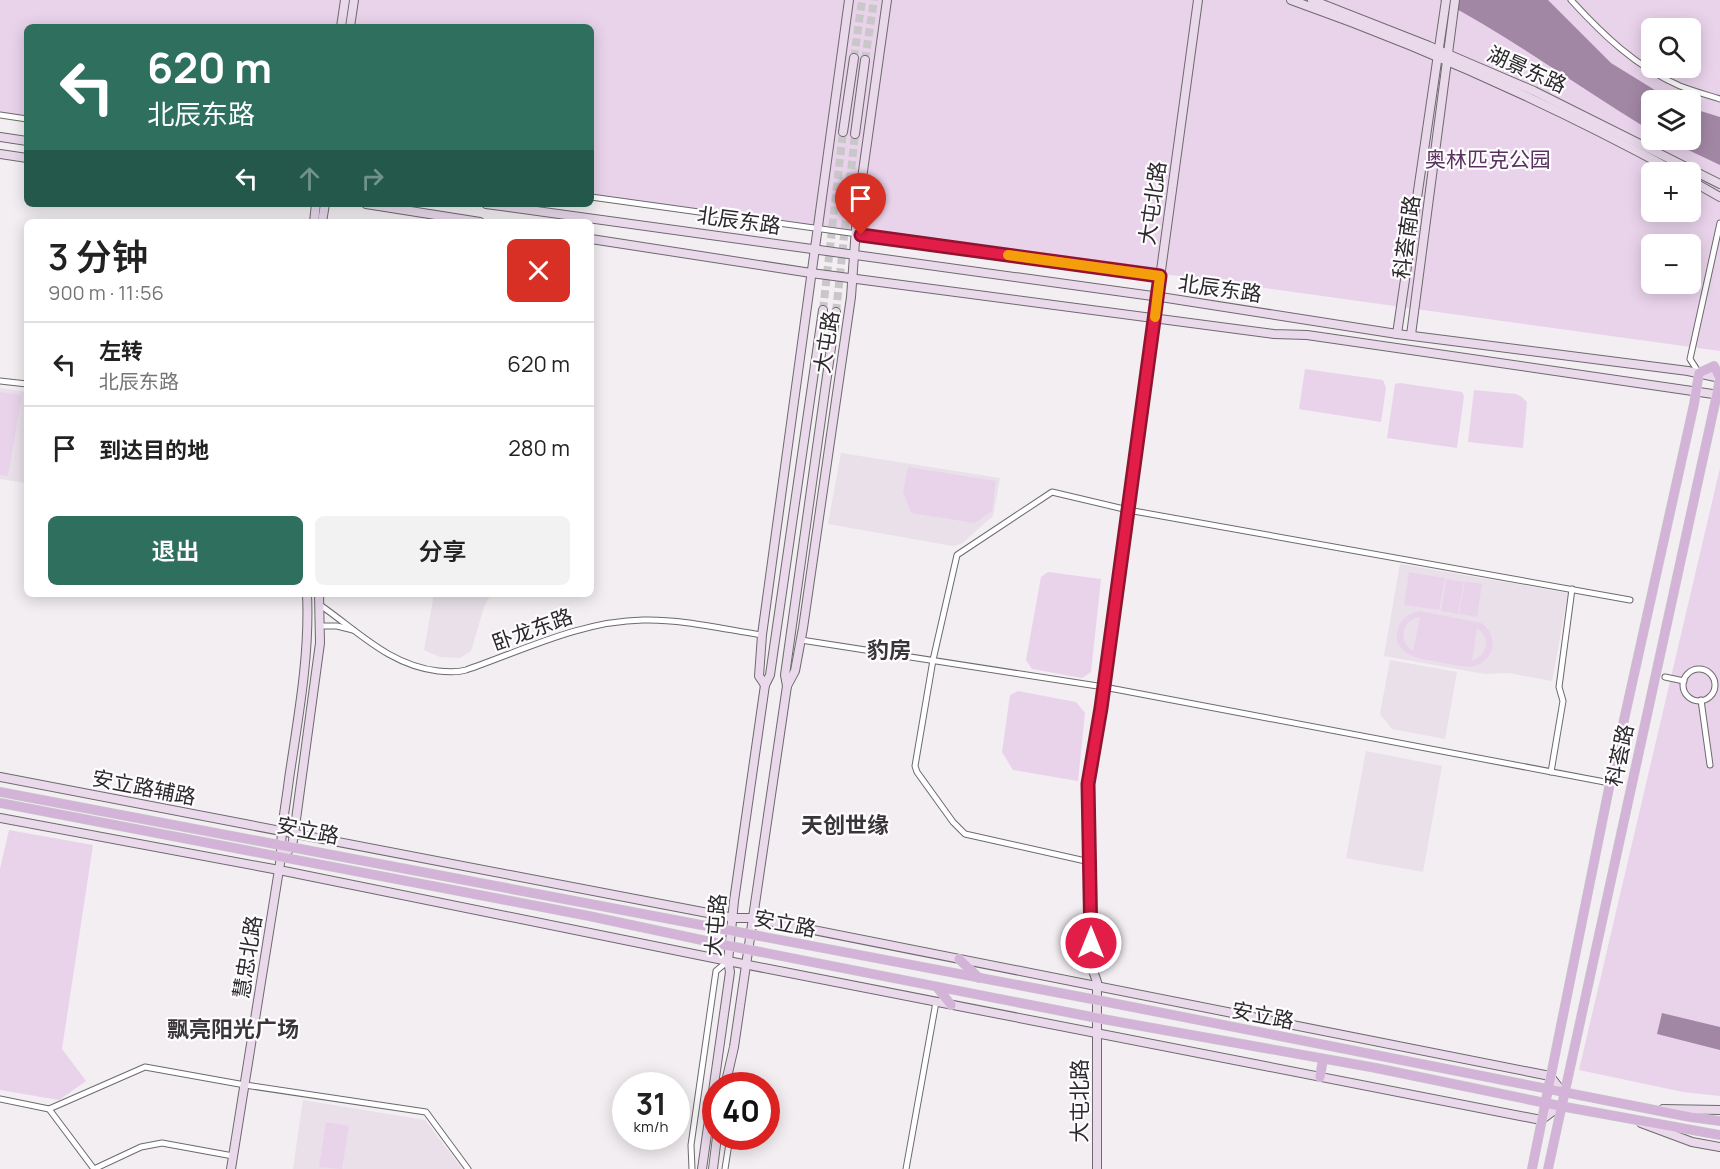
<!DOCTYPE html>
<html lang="zh">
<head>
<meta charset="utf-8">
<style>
	body { margin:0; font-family:Manrope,"Noto Sans SC",sans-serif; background:#f2f2f2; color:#222; height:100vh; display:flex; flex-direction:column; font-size:22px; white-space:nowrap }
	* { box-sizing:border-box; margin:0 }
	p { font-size:20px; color:#767676 }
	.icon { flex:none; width:33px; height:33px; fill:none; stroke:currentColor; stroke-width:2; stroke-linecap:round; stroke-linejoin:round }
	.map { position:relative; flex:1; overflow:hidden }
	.side { position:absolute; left:24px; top:219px; width:570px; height:378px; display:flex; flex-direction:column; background:#fff; border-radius:9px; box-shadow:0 3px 15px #0003 }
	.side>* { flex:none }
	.banner { position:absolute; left:24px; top:24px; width:570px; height:183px; border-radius:9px; box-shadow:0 3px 15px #0003; background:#2e6f5e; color:#fff; overflow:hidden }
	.controls { position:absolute; left:1641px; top:18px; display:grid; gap:12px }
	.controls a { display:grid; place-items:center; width:60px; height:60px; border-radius:9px; background:#fff; box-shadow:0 3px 15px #0003; font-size:30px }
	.speed { position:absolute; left:612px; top:1072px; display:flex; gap:12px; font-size:30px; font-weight:700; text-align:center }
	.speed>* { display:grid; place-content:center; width:78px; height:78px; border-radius:50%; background:#fff; box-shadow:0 3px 15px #0003; line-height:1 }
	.speed small { font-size:15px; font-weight:400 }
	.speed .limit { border:9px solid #d22; background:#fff; color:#111 }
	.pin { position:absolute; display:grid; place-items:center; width:51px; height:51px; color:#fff; margin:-62px -26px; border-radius:50% 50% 50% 0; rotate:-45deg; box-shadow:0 0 6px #0007 }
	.pin .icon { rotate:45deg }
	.me { position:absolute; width:66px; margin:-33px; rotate:0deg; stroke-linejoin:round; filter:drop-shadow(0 0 4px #0008) }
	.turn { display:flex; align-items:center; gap:21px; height:126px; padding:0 24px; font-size:27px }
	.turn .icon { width:78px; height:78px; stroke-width:2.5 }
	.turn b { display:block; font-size:42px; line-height:51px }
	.lanes { display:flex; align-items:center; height:57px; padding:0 24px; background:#0003; justify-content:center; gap:30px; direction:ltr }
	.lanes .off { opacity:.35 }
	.round { display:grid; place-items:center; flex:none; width:63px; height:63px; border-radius:9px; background:#f2f2f2 }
	.headline { display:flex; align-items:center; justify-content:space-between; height:102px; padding:0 24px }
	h1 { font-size:36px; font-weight:600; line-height:45px }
	.action { display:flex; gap:12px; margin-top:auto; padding:12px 24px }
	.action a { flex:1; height:69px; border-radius:9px; background:#2e6f5e; color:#fff; font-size:24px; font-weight:600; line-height:69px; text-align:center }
	.action a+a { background:#f2f2f2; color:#222 }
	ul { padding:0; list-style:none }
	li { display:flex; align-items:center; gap:18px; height:84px; padding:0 24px; border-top:2px solid #e0e0e0 }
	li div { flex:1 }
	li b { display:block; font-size:22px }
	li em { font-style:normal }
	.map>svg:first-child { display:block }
	.built { fill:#e9e0ea }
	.green { fill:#e9d3eb; fill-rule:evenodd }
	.water { fill:#a287a5 }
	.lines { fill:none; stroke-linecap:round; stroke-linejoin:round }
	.secondary-tunnel { stroke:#cac7ca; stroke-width:8; stroke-dasharray:8 4; stroke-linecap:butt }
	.street-casing { stroke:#6d6a6d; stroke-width:7 }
	.secondary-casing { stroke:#6d6a6d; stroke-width:10 }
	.primary-casing { stroke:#ccc; stroke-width:10 }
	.street { stroke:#fff; stroke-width:5 }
	.secondary { stroke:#e9d9eb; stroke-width:8 }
	.primary { stroke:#d3b3d7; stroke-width:9 }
	.route-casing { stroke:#92132f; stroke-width:15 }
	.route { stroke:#e11d48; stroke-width:10 }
	.slow { stroke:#f59e0b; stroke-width:10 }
	.labels { text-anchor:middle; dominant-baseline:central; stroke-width:4.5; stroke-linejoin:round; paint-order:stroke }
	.street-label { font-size:21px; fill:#2b2a2b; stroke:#fefcff }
	.park-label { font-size:21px; fill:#59335d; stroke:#fefcff }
	.neighbourhood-label { font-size:22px; font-weight:bold; fill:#393639; stroke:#fefcff }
</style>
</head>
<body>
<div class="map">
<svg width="1720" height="1169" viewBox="0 0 1720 1169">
	<rect width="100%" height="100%" fill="#f2eef2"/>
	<g class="built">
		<path d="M0,388L27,392V483L0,479Z"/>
		<path d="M841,453L1000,478L993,516L961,544L953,546L828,524Z"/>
		<path d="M1400,564L1568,593L1552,681L1509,673L1485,674L1384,656Z"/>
		<path d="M434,594H491L484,607L471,651L460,658L440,657L424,650Z"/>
		<path d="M1390,660L1457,672L1445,739L1392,729L1380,714Z"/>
		<path d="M1366,751L1442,766L1423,872L1346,858Z"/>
		<path d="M303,1100L425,1120L462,1169H293Z"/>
	</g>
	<g class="green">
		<path d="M0,0H1720V351L591,195V27H27V117L0,113ZM1652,28H1690V68H1652ZM1652,100H1690V140H1652ZM1652,172H1690V212H1652ZM1652,244H1690V284H1652Z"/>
		<path d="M1305,369L1383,380L1386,388L1381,422L1299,409Z"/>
		<path d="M1400,383L1462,392L1464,396L1457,448L1387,438L1395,384Z"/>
		<path d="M1474,390L1516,394L1522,397L1527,402L1523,448L1468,442Z"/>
		<path d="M0,392L22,395L8,476L0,475Z"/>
		<path d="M908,467L996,481L992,511L975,523L911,513L903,492Z"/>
		<path d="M1720,468V1096L1683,1092L1579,1070Z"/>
		<path d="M1048,572L1101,579L1091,672L1082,678L1032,669L1026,660L1041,577Z"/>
		<path d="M1409,572L1445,578L1439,610L1404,605Z"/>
		<path d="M1446,579L1464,582L1458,614L1441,611Z"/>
		<path d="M1465,581L1482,584L1477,617L1459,614Z"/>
		<path d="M1419,611L1481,623C1500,636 1495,661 1472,667C1461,667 1450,664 1439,662C1421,659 1390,655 1398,629C1401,618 1409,614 1419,611ZM1419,617L1420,618L1413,651C1398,641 1401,621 1419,617ZM1477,628C1491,638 1488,655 1472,661Z"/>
		<path d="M1018,691L1076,702L1085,713L1078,781L1013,770L1002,752L1010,695Z"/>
		<path d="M9,830L93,845L62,1049L86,1081L59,1100L0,1090V869Z"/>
		<path d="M326,1122L349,1126L342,1169L319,1167Z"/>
	</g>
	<g class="water">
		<path d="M1440,0H1548L1611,63L1671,100H1652L1651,131C1580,88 1514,39 1440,0Z"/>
		<path d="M1691,108L1720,117V165L1667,140H1690Z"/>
		<path d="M1662,1013L1720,1027V1050L1657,1034Z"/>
	</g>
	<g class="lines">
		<g class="secondary-tunnel">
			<path d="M854,58L862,0"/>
			<path d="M865,60L874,0"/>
			<path d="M823,310L843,132"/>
			<path d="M836,312L855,134"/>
		</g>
		<defs>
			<g id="street">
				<path d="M1571,0C1602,34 1636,67 1680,86C1693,91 1707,95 1720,99"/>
				<path d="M0,115L27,119"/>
				<path d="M591,197L1160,276"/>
				<path d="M1699,373L1690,359L1720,223"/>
				<path d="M0,381L27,384"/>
				<path d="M320,605C359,632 389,665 438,671C447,672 456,673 466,670C524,650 581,621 643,620C682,619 723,629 762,635"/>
				<path d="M321,626H337L353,630"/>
				<path d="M801,640L1104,687L1610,783"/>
				<circle cx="1699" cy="685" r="16"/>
				<path d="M1665,677L1684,681"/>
				<path d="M1701,700L1710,765"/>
				<path d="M1551,772L1563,701L1559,687L1572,589"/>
				<path d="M1090,862L965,834L953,822L917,772L915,766L933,660L957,555L1052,492L1128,510L1630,600"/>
				<path d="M0,1099L49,1109L145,1067L245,1085L426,1112L468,1169"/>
				<path d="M49,1109L94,1169"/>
				<path d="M94,1169L141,1147L162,1143L233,1156"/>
				<path d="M692,1169L691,1145L716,971L728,961"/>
				<path d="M725,1169L730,1137"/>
				<path d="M906,1169L936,1002"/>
			</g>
			<g id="secondary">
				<path d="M1291,0C1424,47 1553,105 1676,172"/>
				<path d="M1312,0L1429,46L1534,91L1720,184"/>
				<path d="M341,27L345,0"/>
				<path d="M350,27L354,0"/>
				<path d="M843,132L854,58"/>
				<path d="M855,134L865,60"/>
				<path d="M0,137L27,141"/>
				<path d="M0,154L27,158"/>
				<path d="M1690,180L1720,197"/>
				<path d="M366,204L480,222"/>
				<path d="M486,204L1167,298L1397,334L1688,371L1720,378"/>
				<path d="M314,222L316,204"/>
				<path d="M322,222L325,204"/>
				<path d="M591,239L811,273L1274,334L1307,335L1720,395"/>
				<path d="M1397,334L1446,0"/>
				<path d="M1411,335L1455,0"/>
				<path d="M765,685L759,676L762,635L849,0"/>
				<path d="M787,686L785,675L836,312"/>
				<path d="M0,777L734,918H753L1550,1076L1563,1093"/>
				<path d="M0,818L279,870L728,961L1541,1120L1560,1106"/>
				<path d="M288,851L292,846L294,834L320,643L319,594"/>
				<path d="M725,1086L734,1047L787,686L795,671L803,628L851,297L857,214L887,0"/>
				<path d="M1663,1109L1720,1110"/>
				<path d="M1641,1123L1692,1142L1720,1147"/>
				<path d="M231,1169L281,857C280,831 286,805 289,779C298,718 310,655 307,594"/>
				<path d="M702,1169L730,972L728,961L734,901L765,685L770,675L823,310"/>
				<path d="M713,1169L717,1137"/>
				<path d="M1097,1169V982L1091,965V876L1088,784L1104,687L1198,0"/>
			</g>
			<g id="primary">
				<path d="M0,792L1097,1000L1690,1117L1720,1121"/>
				<path d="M0,803L589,916L730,946L1097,1018L1376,1068L1560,1106L1720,1135"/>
				<path d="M959,959L979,978"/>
				<path d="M937,987L951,1005"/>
				<path d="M1320,1077L1323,1059"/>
				<path d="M1532,1169L1610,783L1694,404L1699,373L1714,366L1720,378L1717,394L1548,1169"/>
			</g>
		</defs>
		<use href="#street" class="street-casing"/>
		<use href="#secondary" class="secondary-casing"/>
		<use href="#primary" class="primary-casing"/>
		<use href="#street" class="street"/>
		<use href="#secondary" class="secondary"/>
		<use href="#primary" class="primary"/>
	</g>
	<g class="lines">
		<defs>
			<path id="route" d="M861,235L1160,276L1101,708L1088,784L1091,943"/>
		</defs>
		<use href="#route" class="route-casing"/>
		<use href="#route" class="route"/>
		<path class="slow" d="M1008,255L1160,276L1155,317"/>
	</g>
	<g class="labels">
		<g class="street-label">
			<text transform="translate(1527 69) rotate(24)">湖景东路</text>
			<text transform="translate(1152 203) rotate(-82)">大屯北路</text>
			<text transform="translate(739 220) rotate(8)">北辰东路</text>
			<text transform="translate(1406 237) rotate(-82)">科荟南路</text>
			<text transform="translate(1220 288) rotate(8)">北辰东路</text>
			<text transform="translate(826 342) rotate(-81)">大屯路</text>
			<text transform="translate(532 629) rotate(-20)">卧龙东路</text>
			<text transform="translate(1619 755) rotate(-78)">科荟路</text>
			<text transform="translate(144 787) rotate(11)">安立路辅路</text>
			<text transform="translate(308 830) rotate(11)">安立路</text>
			<text transform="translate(785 923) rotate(11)">安立路</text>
			<text transform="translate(715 925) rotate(-85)">大屯路</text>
			<text transform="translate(247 957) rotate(-81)">慧忠北路</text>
			<text transform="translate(1263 1015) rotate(11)">安立路</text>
			<text transform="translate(1079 1101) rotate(-90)">大屯北路</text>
		</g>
		<g class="park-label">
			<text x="1488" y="159">奥林匹克公园</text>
		</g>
		<g class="neighbourhood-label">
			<text x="889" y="650">豹房</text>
			<text x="845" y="825">天创世缘</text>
			<text x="233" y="1029">飘亮阳光广场</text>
		</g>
	</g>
</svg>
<div class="controls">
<a><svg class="icon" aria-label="search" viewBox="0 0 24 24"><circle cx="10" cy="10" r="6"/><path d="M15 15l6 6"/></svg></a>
<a><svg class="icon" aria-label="layers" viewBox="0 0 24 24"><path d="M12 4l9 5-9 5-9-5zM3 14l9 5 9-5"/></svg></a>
<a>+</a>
<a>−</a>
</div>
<div class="speed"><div>31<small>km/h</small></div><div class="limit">40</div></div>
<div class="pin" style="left:861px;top:235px;background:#d93025"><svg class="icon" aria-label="arrive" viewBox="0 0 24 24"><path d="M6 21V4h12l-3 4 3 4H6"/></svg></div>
<svg class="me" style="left:1091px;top:943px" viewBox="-20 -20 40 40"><circle r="17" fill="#e11d48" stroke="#fff" stroke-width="3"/><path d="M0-11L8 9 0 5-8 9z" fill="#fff"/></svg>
<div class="banner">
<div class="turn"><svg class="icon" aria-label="left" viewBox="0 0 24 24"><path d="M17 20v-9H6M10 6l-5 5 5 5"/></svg><div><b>620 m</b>北辰东路</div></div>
<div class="lanes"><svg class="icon" aria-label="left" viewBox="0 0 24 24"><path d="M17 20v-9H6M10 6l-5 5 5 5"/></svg><svg class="icon off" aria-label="ahead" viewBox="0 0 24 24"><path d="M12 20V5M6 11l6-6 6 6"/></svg><svg class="icon off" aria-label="right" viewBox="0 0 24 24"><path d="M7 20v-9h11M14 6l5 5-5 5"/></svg></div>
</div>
<section class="side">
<div class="headline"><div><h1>3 分钟</h1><p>900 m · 11:56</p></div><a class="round" style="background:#d93025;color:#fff"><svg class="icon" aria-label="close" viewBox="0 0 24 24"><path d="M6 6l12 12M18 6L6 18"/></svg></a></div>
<ul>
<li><svg class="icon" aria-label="left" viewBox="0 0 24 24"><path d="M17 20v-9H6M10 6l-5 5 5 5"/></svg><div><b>左转</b><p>北辰东路</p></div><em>620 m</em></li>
<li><svg class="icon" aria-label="arrive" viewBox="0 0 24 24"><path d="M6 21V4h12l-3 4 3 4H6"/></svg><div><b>到达目的地</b></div><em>280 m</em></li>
</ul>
<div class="action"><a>退出</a><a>分享</a></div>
</section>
</div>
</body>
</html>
